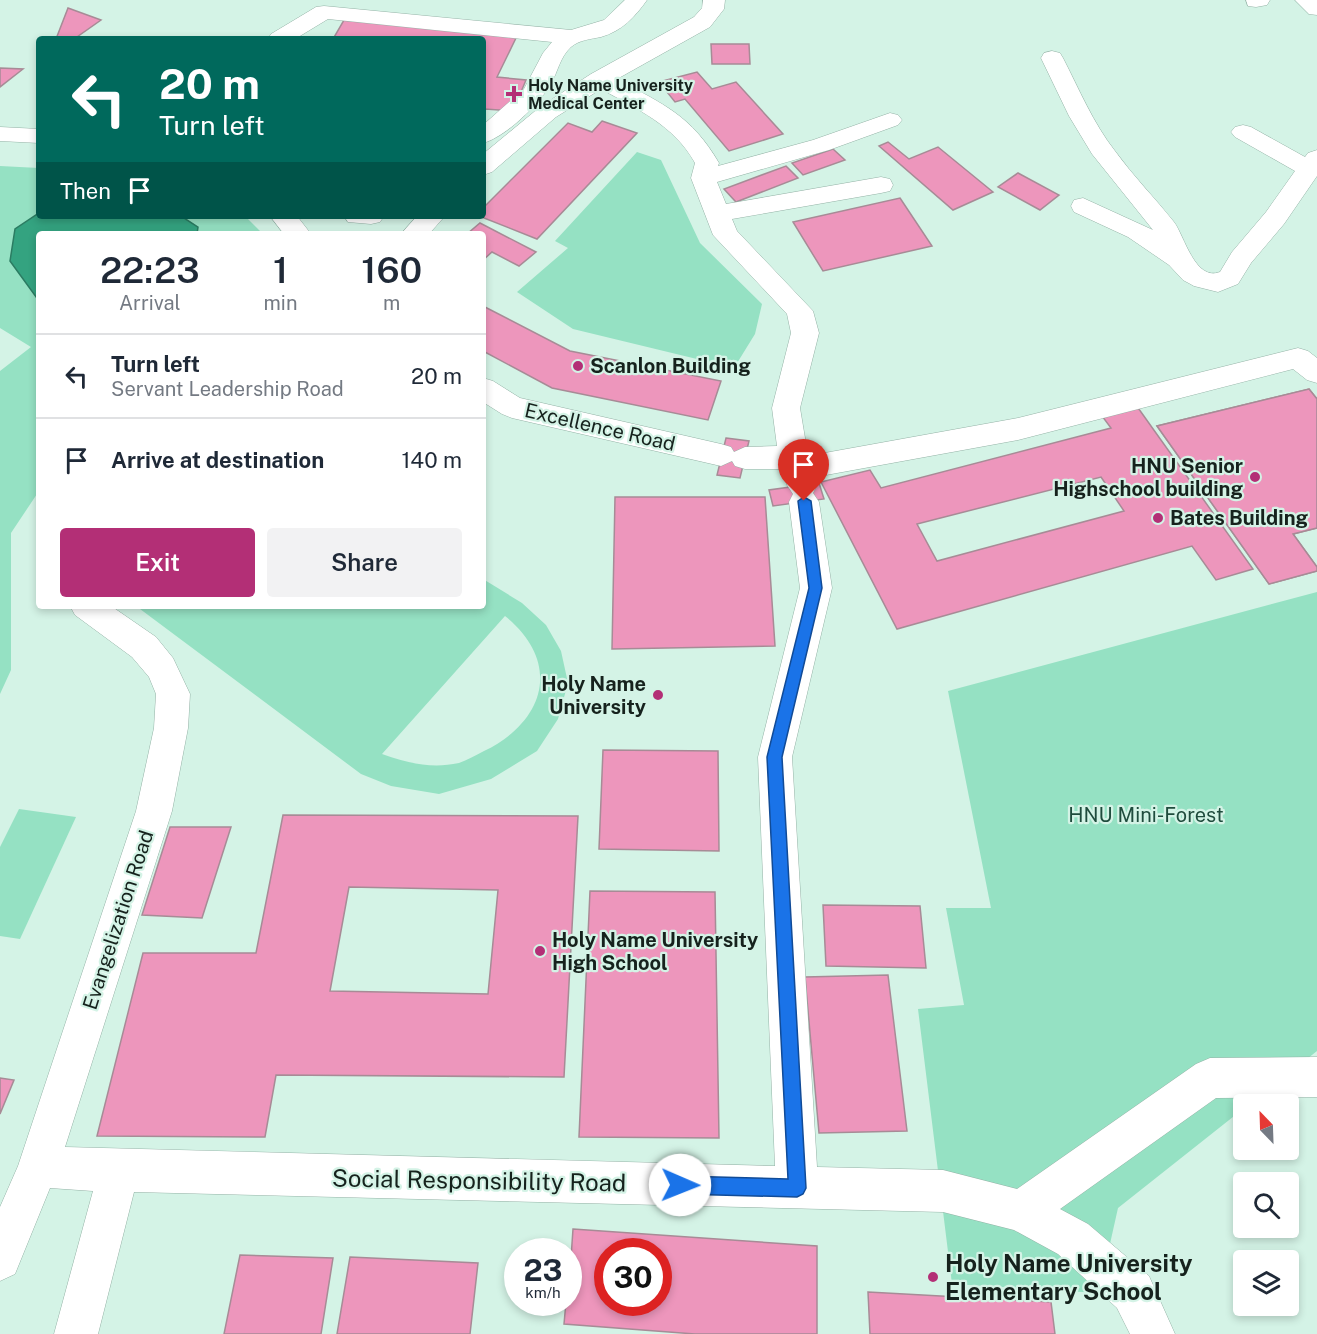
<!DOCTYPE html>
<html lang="en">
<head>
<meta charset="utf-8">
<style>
	body { margin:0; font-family:"Public Sans",sans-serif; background:#f2f2f3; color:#1f2937; height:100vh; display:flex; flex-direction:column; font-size:22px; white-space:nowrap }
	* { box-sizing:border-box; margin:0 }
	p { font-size:20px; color:#747a83 }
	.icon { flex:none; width:33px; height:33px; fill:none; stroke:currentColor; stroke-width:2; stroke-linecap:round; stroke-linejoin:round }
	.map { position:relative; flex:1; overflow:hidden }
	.sheet { position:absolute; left:36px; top:231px; width:450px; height:378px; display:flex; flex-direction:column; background:#fff; border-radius:6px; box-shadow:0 3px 9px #0003 }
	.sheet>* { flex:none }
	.banner { position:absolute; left:36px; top:36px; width:450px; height:183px; border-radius:6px; box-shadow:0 3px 9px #0003; background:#00695c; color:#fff; overflow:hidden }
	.needle { width:39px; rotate:337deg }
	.tools { position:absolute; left:1233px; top:1094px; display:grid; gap:12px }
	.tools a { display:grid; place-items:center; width:66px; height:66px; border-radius:6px; background:#fff; box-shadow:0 3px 9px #0003; font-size:30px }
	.speed { position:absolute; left:504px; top:1238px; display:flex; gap:12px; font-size:30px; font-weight:700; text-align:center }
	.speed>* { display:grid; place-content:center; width:78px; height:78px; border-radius:50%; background:#fff; box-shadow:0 3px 9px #0003; line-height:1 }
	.speed small { font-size:15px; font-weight:400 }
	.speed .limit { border:9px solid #d22; background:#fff; color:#111 }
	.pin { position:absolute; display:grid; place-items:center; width:51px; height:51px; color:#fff; margin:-62px -26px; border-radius:50% 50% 50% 0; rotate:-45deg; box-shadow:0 0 6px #0007 }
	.pin .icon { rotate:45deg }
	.me { position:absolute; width:66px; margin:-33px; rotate:91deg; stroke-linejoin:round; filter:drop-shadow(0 0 4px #0008) }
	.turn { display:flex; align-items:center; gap:21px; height:126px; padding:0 24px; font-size:27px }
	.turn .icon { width:78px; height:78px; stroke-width:2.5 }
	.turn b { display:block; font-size:42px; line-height:51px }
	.then { display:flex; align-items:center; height:57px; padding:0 24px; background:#0003; gap:12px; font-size:22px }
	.eta { display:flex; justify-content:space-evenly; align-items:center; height:102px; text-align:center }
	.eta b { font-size:36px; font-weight:600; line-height:42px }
	.primary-button { display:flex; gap:12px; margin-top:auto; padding:12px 24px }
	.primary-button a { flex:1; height:69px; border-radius:6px; background:#b32f76; color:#fff; font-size:24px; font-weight:600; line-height:69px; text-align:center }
	.primary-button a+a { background:#f2f2f3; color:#1f2937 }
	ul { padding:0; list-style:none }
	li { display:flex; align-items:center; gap:18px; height:84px; padding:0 24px; border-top:2px solid #e0e1e3 }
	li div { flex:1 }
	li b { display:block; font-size:22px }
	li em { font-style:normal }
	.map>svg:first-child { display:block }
	.green { fill:#95e1c3; fill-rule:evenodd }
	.water { fill:#34a380; stroke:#2b7c62; stroke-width:1.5 }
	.building { fill:#ed96bc; stroke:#a78b96; stroke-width:1.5; fill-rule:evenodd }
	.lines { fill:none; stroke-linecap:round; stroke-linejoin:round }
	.minor-casing { stroke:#94b2a6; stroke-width:1 }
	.minor { fill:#fff; fill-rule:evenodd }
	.route { fill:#1a73e8; stroke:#114b97; stroke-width:1.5 }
	.poi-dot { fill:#b32f76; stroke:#d4f3e6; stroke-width:2 }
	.labels { text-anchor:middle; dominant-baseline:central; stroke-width:4.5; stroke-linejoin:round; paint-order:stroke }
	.far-poi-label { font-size:16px; font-weight:bold; fill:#16221d; stroke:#d4f3e6; text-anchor:start }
	.poi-label { font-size:20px; font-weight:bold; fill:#16221d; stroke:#d4f3e6; text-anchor:start }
	.street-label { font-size:20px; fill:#16221d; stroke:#d4f3e6 }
	.park-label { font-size:20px; fill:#1f4c3d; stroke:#d4f3e6 }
	.near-street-label { font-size:24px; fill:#16221d; stroke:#d4f3e6 }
	.near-poi-label { font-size:24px; font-weight:bold; fill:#16221d; stroke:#d4f3e6; text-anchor:start }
</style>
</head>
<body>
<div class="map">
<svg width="1317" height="1334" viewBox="0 0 1317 1334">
	<rect width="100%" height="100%" fill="#d4f3e6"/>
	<g class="green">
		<path d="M637,152L661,160L700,243L762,304L755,334L734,368L573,329L517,292L568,248L555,241Z"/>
		<path d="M0,166L39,168V216H245L263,234H39V491L11,533V670L0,694V371L31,347L0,328Z"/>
		<path d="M483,579L522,603L546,625L561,651L568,683L558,719L537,751L491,779L439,794L391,786L361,774L136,606H483ZM505,616C562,662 546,721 484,751C476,755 467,760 459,763C431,769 408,763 382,754Z"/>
		<path d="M1317,592V1051L1250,1104H1244L1243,1109L1118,1208L1099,1293L952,1284L918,1009L964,1005L946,908H991L948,691Z"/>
		<path d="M19,809L76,817L20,939L0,936V847Z"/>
	</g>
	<path class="water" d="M39,213V216H181L198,227L197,234H39V301L10,261L15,229Z"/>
	<g class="building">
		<path d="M68,8L101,20L74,39H56Z"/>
		<path d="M344,20L517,36L497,77L526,80L513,111L485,109L483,116V39H333Z"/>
		<path d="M711,44H749L750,64H712Z"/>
		<path d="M0,68L23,69L0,87Z"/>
		<path d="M697,72L712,89L736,82L783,134L729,151L685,99L675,102L659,82Z"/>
		<path d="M602,121L637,133L537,239L479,216H483V208L568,123L592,132Z"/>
		<path d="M888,142L909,159L938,147L993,192L953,210L879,146Z"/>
		<path d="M833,149L845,160L803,175L792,163Z"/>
		<path d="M786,166L798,178L736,202L724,189Z"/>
		<path d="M1018,173L1059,195L1040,210L998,187Z"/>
		<path d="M900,198L932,246L823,271L793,222Z"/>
		<path d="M480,223L536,252L519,266L492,252L483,260V234H467Z"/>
		<path d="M483,306L570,351L721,381L708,420L552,388L483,351Z"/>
		<path d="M1309,389L1317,399V435L1237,457L1260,486L1317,470V528L1293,534L1317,567V571L1269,584L1157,426Z"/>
		<path d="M1309,389L1317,399V528L1293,534L1317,567V571L1269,584L1157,426Z"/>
		<path d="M1136,405L1253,569L1216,580L1192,546L897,629L821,482L870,470L881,488L1111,428L1102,416ZM1101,477L1124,511L937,561L917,524Z"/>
		<path d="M726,438L749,441L740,478L717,475Z"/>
		<path d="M819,483L824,499L773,506L769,490Z"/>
		<path d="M615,497H765L775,646L612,649Z"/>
		<path d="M603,750L718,751L719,851L599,849Z"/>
		<path d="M283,815L578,816L564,1077L276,1075L265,1137L97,1136L143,953H256ZM349,887L498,890L488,994L330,991Z"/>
		<path d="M170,827H231L202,918L142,915Z"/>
		<path d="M590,891L715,892L719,1138L579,1137Z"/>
		<path d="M823,905L920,906L926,968L826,966Z"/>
		<path d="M888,975L907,1131L819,1133L805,977Z"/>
		<path d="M0,1078L14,1080L0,1114Z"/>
		<path d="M573,1229L817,1246V1334H695L564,1324L566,1302H568ZM608,1251H658V1302H608Z"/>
		<path d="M240,1255L333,1258L321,1334H224Z"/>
		<path d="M350,1257L478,1263L470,1334H337Z"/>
		<path d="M868,1292L1051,1302L1055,1334H870Z"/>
	</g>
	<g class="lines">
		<defs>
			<g id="minor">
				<path d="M625,0H647C635,17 622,31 601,37C591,39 579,40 571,47C560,57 558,71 551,84C539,104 506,137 483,143V125L524,89L543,53L552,42L328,19L295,39H268L271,34L316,7L324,6L571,30L604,20Z"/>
				<path d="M703,0H725L724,9L710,27L617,79C664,105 691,115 719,163L718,166L813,140L890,113L898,115L902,120L898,125L829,150L717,182L726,204L881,177L890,179L893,185L890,191L881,193L732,219L737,231L813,311L819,333L800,408L808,456L1018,418L1298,348L1308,351L1317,358V383L1307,380L1293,369L1018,440L815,477L817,485L813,493L819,502L832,588L792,757L817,1167L943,1170L1017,1189L1196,1064L1210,1058L1317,1057V1097L1216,1098L1060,1209L1088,1224L1149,1276L1175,1334H1130L1117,1308L1058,1254L1014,1230L943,1212L134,1192L98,1334H54L93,1191L50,1188L15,1274L0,1281V1207L18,1166L136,811L154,728L156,694L149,677L132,657L75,615L70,606H111L156,637L173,658L190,694L188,728L172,811L65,1147L775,1166L758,757L800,588L789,502L793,494L787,485L784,469H745L735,466L732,461L721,466L512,418L502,414L483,402V378L493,381L520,398L721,444L731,447L734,452L745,447L777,446L772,408L791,333L787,314L713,235L691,178L695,163C674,125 637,109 601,89L556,117L492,172L483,175V154L540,107L591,74L694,17L702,8Z"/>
				<path d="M1246,0H1270L1267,5L1256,7L1248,6Z"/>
				<path d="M1295,0H1317V15L1309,14Z"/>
				<path d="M1052,51L1060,53L1063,58C1079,89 1093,123 1115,151C1133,176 1155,198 1174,222C1184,235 1195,282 1220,272L1232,252L1266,212L1295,171L1235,137L1231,132L1235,127L1243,125L1251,127L1305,157L1308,153L1317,150V176L1284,224L1251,263L1238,284L1218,292L1194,286L1183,280L1169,265L1128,237L1074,212L1071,206L1074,200L1083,198L1153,230L1092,154L1069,116L1041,58L1044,53Z"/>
				<path d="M0,127L39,129V143L0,141Z"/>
				<path d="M270,216H297L311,234H284Z"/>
				<path d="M344,216H384L380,222L371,224L348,222Z"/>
				<path d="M417,216H445L429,234H401Z"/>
			</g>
		</defs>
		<use href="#minor" class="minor-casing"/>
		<use href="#minor" class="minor"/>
	</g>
	<path class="route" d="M804,497L811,501L822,588L782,757L806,1188L803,1194L797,1197L680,1194L674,1191L671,1185L674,1179L680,1176L788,1179L767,757L809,588L798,501Z"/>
	<g class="poi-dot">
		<path d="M511 85h6v6h6v6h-6v6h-6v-6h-6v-6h6z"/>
		<circle cx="578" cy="366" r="6"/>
		<circle cx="1255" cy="477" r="6"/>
		<circle cx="1158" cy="518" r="6"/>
		<circle cx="658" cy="695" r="6"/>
		<circle cx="540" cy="951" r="6"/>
		<circle cx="933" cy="1277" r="6"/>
	</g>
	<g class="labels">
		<g class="far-poi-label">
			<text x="528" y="85">Holy Name University<tspan x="528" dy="18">Medical Center</tspan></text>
		</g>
		<g class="poi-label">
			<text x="590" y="366">Scanlon Building</text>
			<text x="1243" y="466" text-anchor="end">HNU Senior<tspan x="1243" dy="23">Highschool building</tspan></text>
			<text x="1170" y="518">Bates Building</text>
			<text x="646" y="684" text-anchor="end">Holy Name<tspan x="646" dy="23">University</tspan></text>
			<text x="552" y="940">Holy Name University<tspan x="552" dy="23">High School</tspan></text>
		</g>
		<g class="street-label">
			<text transform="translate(600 427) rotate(13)">Excellence Road</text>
			<text transform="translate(118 920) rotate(-72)">Evangelization Road</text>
		</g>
		<g class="park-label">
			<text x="1146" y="815">HNU Mini-Forest</text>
		</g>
		<g class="near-street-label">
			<text transform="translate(479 1180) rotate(1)">Social Responsibility Road</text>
		</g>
		<g class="near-poi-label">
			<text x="945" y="1263">Holy Name University<tspan x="945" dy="28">Elementary School</tspan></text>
		</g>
	</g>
</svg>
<div class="tools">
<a><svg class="needle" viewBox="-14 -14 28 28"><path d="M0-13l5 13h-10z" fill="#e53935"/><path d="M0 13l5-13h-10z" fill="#747a83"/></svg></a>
<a><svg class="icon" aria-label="search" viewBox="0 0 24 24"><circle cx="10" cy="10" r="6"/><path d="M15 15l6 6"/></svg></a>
<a><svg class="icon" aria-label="layers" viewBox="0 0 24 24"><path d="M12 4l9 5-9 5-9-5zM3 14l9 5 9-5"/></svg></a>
</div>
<div class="speed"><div>23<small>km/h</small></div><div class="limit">30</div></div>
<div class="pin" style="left:804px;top:501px;background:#d93025"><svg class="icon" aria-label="arrive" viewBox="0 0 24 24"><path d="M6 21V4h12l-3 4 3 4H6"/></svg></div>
<svg class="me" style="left:680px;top:1185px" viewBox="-20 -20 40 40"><circle r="19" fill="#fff"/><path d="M0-13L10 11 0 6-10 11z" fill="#1a73e8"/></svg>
<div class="banner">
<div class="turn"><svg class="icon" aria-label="left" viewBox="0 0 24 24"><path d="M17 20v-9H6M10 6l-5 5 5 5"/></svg><div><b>20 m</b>Turn left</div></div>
<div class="then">Then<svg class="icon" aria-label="arrive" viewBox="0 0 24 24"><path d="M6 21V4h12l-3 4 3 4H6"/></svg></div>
</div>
<section class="sheet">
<div class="eta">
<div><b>22:23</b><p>Arrival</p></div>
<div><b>1</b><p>min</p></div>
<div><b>160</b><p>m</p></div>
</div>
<ul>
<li><svg class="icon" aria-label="left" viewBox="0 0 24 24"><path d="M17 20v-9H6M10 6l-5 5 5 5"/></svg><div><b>Turn left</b><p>Servant Leadership Road</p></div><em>20 m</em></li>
<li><svg class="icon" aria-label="arrive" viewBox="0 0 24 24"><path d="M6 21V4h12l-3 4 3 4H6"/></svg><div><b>Arrive at destination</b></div><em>140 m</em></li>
</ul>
<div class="primary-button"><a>Exit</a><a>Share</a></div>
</section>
</div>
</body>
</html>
